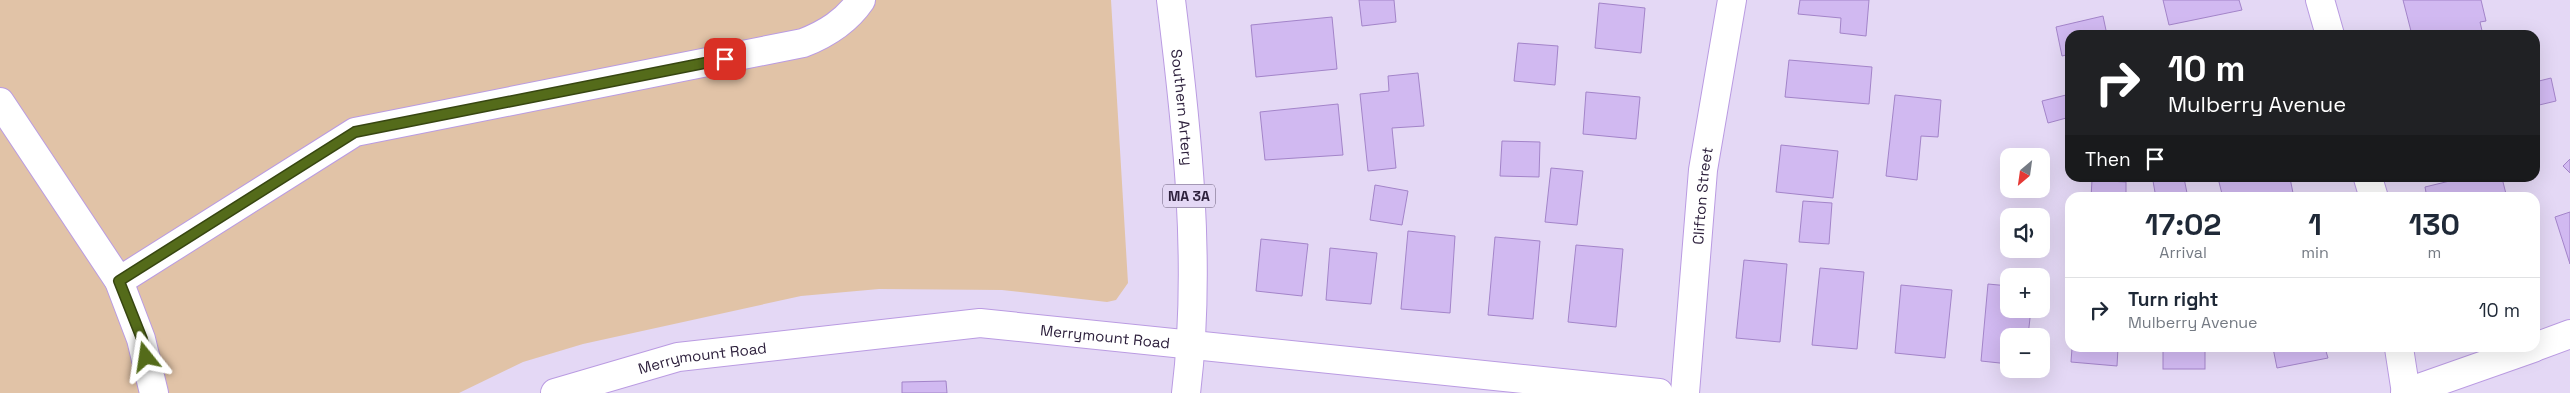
<!DOCTYPE html>
<html lang="en">
<head>
<meta charset="utf-8">
<style>
	body { margin:0; font-family:"Space Grotesk",sans-serif; background:#f6f6f7; color:#1f2937; height:100vh; display:flex; flex-direction:column; font-size:19px; white-space:nowrap }
	* { box-sizing:border-box; margin:0 }
	p { font-size:16px; color:#747a83 }
	.icon { flex:none; width:28px; height:28px; fill:none; stroke:currentColor; stroke-width:2; stroke-linecap:round; stroke-linejoin:round }
	.map { position:relative; flex:1; overflow:hidden }
	.panel { position:absolute; left:2065px; top:192px; width:475px; height:160px; display:flex; flex-direction:column; background:#fff; border-radius:15px; box-shadow:0 5px 20px #0002 }
	.panel>* { flex:none }
	.banner { position:absolute; left:2065px; top:30px; width:475px; height:152px; border-radius:15px; box-shadow:0 5px 20px #0002; background:#202124; color:#fff; overflow:hidden }
	.needle { width:32px; rotate:209deg }
	.fabs { position:absolute; left:2000px; top:148px; display:grid; gap:10px }
	.fabs a { display:grid; place-items:center; width:50px; height:50px; border-radius:10px; background:#fff; box-shadow:0 5px 20px #0002; font-size:25px }
	.pin { position:absolute; display:grid; place-items:center; width:42px; height:42px; color:#fff; margin:-21px; border-radius:10px; box-shadow:0 2px 8px #0006 }
	.me { position:absolute; width:55px; margin:-28px; rotate:345deg; stroke-linejoin:round; filter:drop-shadow(0 0 4px #0008) }
	.turn { display:flex; align-items:center; gap:18px; height:105px; padding:0 20px; font-size:22px }
	.turn .icon { width:65px; height:65px; stroke-width:2.5 }
	.turn b { display:block; font-size:35px; line-height:42px }
	.then { display:flex; align-items:center; height:48px; padding:0 20px; background:#0003; gap:10px; font-size:19px }
	.eta { display:flex; justify-content:space-evenly; align-items:center; height:85px; text-align:center }
	.eta b { font-size:30px; font-weight:700; line-height:35px }
	ul { padding:0; list-style:none }
	li { display:flex; align-items:center; gap:15px; height:65px; padding:0 20px; border-top:1px solid #e0e1e3 }
	li div { flex:1 }
	li b { display:block; font-size:19px }
	li em { font-style:normal }
	.map>svg:first-child { display:block }
	.green { fill:#e1c3a7 }
	.building { fill:#d1b9f1; stroke:#a384c9 }
	.lines { fill:none; stroke-linecap:round; stroke-linejoin:round }
	.minor-casing { stroke:#ba9be2; stroke-width:30 }
	.major-casing { stroke:#ba9be2; stroke-width:30 }
	.minor { stroke:#fff; stroke-width:28 }
	.major { stroke:#fff; stroke-width:28 }
	.route-casing { stroke:#374611; stroke-width:12 }
	.route { stroke:#546b1a; stroke-width:9 }
	.labels { text-anchor:middle; dominant-baseline:central; stroke-width:4; stroke-linejoin:round; paint-order:stroke }
	.shield { fill:#e4d8f5; stroke:#655874; stroke-width:1 }
	.shield-label { font-size:14px; font-weight:bold; fill:#2e213d }
	.street-label { font-size:15px; fill:#2e213d; stroke:#e4d8f5 }
</style>
</head>
<body>
<div class="map">
<svg width="2570" height="393" viewBox="0 0 2570 393">
	<rect width="100%" height="100%" fill="#e4d8f5"/>
	<path class="green" d="M0,0H1111L1128,283L1116,300L1107,302L1002,290L879,289L801,296L583,344L523,362L459,393H0Z"/>
	<g class="building">
		<path d="M1359,0H1394L1396,22L1362,26Z"/>
		<path d="M1800,0H1869L1866,36L1840,33L1841,18L1798,14Z"/>
		<path d="M2163,0H2239L2242,10L2169,25Z"/>
		<path d="M2403,0H2481L2486,21L2480,22L2483,35H2412Z"/>
		<path d="M1599,3L1645,8L1641,53L1595,48Z"/>
		<path d="M2103,16L2107,35H2070V54L2062,56L2056,27Z"/>
		<path d="M1332,17L1337,69L1256,77L1251,25Z"/>
		<path d="M1518,43L1558,46L1555,85L1514,81Z"/>
		<path d="M1789,60L1872,67L1869,104L1785,97Z"/>
		<path d="M1418,73L1424,126L1392,128L1396,168L1368,171L1360,94L1389,91L1388,76Z"/>
		<path d="M2551,78L2556,101L2535,106V82Z"/>
		<path d="M1586,92L1640,97L1636,139L1583,134Z"/>
		<path d="M2070,94V117L2048,123L2042,101Z"/>
		<path d="M1895,95L1941,100L1938,137L1921,136L1917,180L1886,176Z"/>
		<path d="M1338,104L1343,155L1265,160L1260,112Z"/>
		<path d="M1502,141L1540,142L1539,177L1500,176Z"/>
		<path d="M1781,145L1838,151L1833,198L1776,192Z"/>
		<path d="M2570,159V173L2563,166Z"/>
		<path d="M1551,168L1583,171L1577,225L1545,222Z"/>
		<path d="M2173,178H2184L2188,198H2156L2153,181Z"/>
		<path d="M2218,178H2290L2294,198H2223Z"/>
		<path d="M2462,178H2502L2507,198H2427L2425,187Z"/>
		<path d="M2092,180L2126,182V198H2091Z"/>
		<path d="M1375,185L1408,191L1402,225L1370,220Z"/>
		<path d="M1803,201L1832,203L1829,244L1799,242Z"/>
		<path d="M2570,212V264L2555,217Z"/>
		<path d="M1408,231L1455,236L1450,313L1401,309Z"/>
		<path d="M1495,237L1540,241L1533,319L1488,315Z"/>
		<path d="M1261,239L1308,244L1302,296L1256,291Z"/>
		<path d="M1576,245L1623,249L1616,327L1568,322Z"/>
		<path d="M1330,248L1377,253L1371,304L1326,300Z"/>
		<path d="M1744,260L1787,264L1780,342L1736,338Z"/>
		<path d="M1820,268L1864,272L1857,349L1812,345Z"/>
		<path d="M1988,284L2009,286V309H2031L2028,336H2009V364L1981,361Z"/>
		<path d="M1901,285L1952,290L1945,358L1895,353Z"/>
		<path d="M2072,348H2118L2117,366L2071,362Z"/>
		<rect x="2163" y="348" width="42" height="21"/>
		<path d="M2273,348H2325L2328,358L2277,368Z"/>
		<path d="M946,381L947,393H902V382Z"/>
	</g>
	<g class="lines">
		<defs>
			<g id="minor">
				<path d="M2320,0L2330,35"/>
				<path d="M0,102L119,281L141,339L154,393"/>
				<path d="M2368,178L2374,198"/>
				<path d="M119,281L355,132L803,43C826,34 846,22 861,0"/>
				<path d="M2535,347L2570,334"/>
				<path d="M2399,348L2406,393"/>
				<path id="s1" d="M555,393L678,357L980,323L1659,393"/>
				<path id="s2" d="M1685,393L1703,170L1732,0"/>
				<path d="M2405,393L2533,348"/>
			</g>
			<g id="major">
				<path id="s3" d="M1171,0C1187,129 1202,264 1186,393"/>
			</g>
		</defs>
		<use href="#minor" class="minor-casing"/>
		<use href="#major" class="major-casing"/>
		<use href="#minor" class="minor"/>
		<use href="#major" class="major"/>
	</g>
	<g class="lines">
		<defs>
			<path id="route" d="M146,357L142,339L119,281L355,132L725,59"/>
		</defs>
		<use href="#route" class="route-casing"/>
		<use href="#route" class="route"/>
	</g>
	<g class="labels">
		<rect class="shield" x="1163" y="184.5" width="52" height="23" rx="4"/>
		<g class="shield-label">
			<text x="1189" y="196">MA 3A</text>
		</g>
		<g class="street-label">
			<text stroke="none"><textPath href="#s3" startOffset="108">Southern Artery</textPath></text>
			<text stroke="none"><textPath href="#s2" startOffset="198">Clifton Street</textPath></text>
			<text stroke="none"><textPath href="#s1" startOffset="558">Merrymount Road</textPath></text>
			<text stroke="none"><textPath href="#s1" startOffset="152">Merrymount Road</textPath></text>
		</g>
	</g>
</svg>
<div class="fabs">
<a><svg class="needle" viewBox="-14 -14 28 28"><path d="M0-13l5 13h-10z" fill="#e53935"/><path d="M0 13l5-13h-10z" fill="#747a83"/></svg></a>
<a><svg class="icon" aria-label="sound" viewBox="0 0 24 24"><path d="M4 9h4l5-4v14l-5-4H4zM17 9q2 3 0 6"/></svg></a>
<a>+</a>
<a>−</a>
</div>
<div class="pin" style="left:725px;top:59px;background:#d93025"><svg class="icon" aria-label="arrive" viewBox="0 0 24 24"><path d="M6 21V4h12l-3 4 3 4H6"/></svg></div>
<svg class="me" style="left:146px;top:357px" viewBox="-20 -20 40 40"><path d="M0-17L14 15 0 8-14 15z" fill="#546b1a" stroke="#fff" stroke-width="4"/></svg>
<div class="banner">
<div class="turn"><svg class="icon" aria-label="right" viewBox="0 0 24 24"><path d="M7 20v-9h11M14 6l5 5-5 5"/></svg><div><b>10 m</b>Mulberry Avenue</div></div>
<div class="then">Then<svg class="icon" aria-label="arrive" viewBox="0 0 24 24"><path d="M6 21V4h12l-3 4 3 4H6"/></svg></div>
</div>
<section class="panel">
<div class="eta">
<div><b>17:02</b><p>Arrival</p></div>
<div><b>1</b><p>min</p></div>
<div><b>130</b><p>m</p></div>
</div>
<ul>
<li><svg class="icon" aria-label="right" viewBox="0 0 24 24"><path d="M7 20v-9h11M14 6l5 5-5 5"/></svg><div><b>Turn right</b><p>Mulberry Avenue</p></div><em>10 m</em></li>
</ul>
</section>
</div>
</body>
</html>
